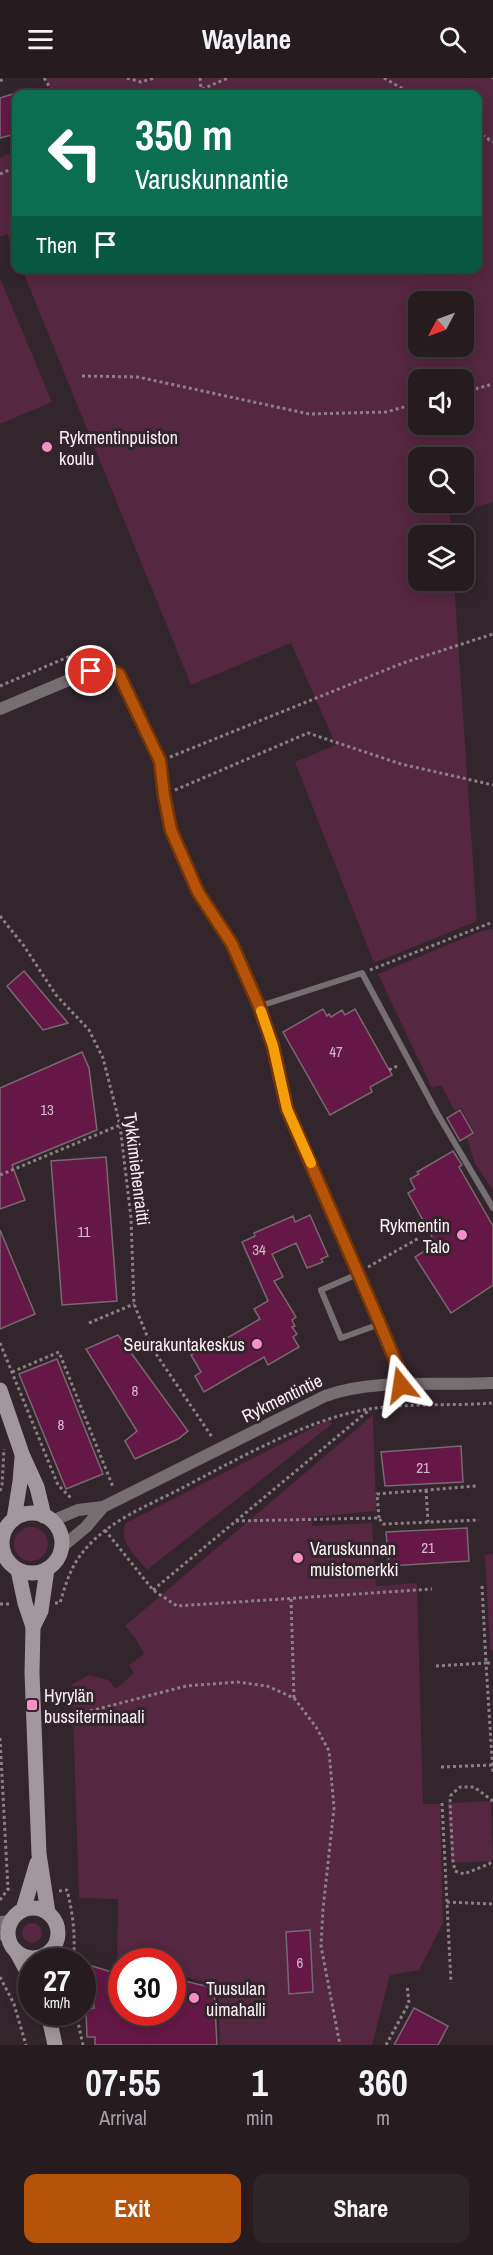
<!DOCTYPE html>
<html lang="en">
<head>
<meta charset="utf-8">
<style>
	body { margin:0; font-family:"Archivo Narrow",sans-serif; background:#2e2529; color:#f1f3f6; height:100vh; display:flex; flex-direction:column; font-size:22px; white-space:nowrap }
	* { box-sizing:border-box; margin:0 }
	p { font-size:20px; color:#a4a1a5 }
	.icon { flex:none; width:33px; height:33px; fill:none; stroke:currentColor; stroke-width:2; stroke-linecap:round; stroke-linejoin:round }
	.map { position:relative; height:1967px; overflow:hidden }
	.panel { display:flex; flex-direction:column; background:#261c20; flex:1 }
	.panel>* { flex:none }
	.hud { position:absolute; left:12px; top:12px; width:470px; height:183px; border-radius:12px; box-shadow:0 3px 15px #0003,0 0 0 2px #423a3e; background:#0b6e4f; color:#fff; overflow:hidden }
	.needle { width:39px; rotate:229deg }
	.buttons { position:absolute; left:408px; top:213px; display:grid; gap:12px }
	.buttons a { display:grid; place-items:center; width:66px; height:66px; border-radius:12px; background:#261c20; box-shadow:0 3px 15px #0003,0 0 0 2px #423a3e; font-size:30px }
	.speed { position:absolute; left:18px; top:1870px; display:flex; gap:12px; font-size:30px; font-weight:700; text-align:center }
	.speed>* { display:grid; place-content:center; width:78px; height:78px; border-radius:50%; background:#261c20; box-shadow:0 3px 15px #0003,0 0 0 2px #423a3e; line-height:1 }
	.speed small { font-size:15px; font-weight:400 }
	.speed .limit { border:9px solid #d22; background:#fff; color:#111 }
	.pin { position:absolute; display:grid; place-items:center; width:51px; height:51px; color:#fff; margin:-26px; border:3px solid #fff; border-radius:50%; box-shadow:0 2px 6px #0007 }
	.me { position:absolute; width:66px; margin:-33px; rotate:345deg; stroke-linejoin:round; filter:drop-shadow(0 0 4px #0008) }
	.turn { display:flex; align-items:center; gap:21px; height:126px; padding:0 24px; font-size:27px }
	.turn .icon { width:78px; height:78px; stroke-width:2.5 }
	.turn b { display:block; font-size:42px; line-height:51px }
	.then { display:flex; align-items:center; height:57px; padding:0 24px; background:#0003; gap:12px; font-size:22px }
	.eta { display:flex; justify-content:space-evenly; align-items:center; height:102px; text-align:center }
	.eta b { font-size:36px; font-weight:700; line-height:42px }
	.cta { display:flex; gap:12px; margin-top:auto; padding:12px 24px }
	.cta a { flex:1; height:69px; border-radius:12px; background:#b45309; color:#fff; font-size:24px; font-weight:700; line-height:69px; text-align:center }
	.cta a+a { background:#2e2529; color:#f1f3f6 }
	header { display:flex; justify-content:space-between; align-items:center; height:78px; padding:0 24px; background:#261c20; font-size:27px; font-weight:700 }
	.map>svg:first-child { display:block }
	.green { fill:#552740; fill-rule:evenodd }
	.building { fill:#651846; stroke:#786970; stroke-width:1.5 }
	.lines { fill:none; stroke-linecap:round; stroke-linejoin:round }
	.path { stroke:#8b8085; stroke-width:3; stroke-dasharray:3 3; stroke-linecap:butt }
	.lane { stroke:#766f72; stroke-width:6 }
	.street { stroke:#766f72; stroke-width:12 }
	.secondary { stroke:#a2979c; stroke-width:15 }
	.route-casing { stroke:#753606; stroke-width:15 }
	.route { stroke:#b45309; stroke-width:10 }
	.slow { stroke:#f59e0b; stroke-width:10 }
	.poi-dot { fill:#fa8fc7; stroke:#32252b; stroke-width:2 }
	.labels { text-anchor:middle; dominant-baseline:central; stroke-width:6; stroke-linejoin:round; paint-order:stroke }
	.number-label { font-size:15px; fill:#d4bac8 }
	.poi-label { font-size:18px; fill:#f9f0f4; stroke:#32252b; text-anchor:start }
	.street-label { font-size:18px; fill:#f9f0f4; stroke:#32252b }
</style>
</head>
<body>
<header><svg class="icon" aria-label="menu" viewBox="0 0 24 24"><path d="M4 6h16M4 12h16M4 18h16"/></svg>Waylane<svg class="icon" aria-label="search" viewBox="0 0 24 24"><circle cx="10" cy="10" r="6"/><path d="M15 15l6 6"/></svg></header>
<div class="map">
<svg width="493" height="1967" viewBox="0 0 493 1967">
	<rect width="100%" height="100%" fill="#32252b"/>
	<g class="green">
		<path d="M44,0H493V424L450,437L451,457L418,458V502L454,503L477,843L374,885L295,684L336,667L291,565L191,607L22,191L477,190V16H54ZM418,224H464V268H418ZM418,302H464V346H418ZM418,380H464V424H418Z"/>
		<path d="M16,73V177L7,156L0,159V80Z"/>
		<path d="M0,200L52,324L0,346Z"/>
		<path d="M493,851V1112L475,1086L467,1060L474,1055L461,1030L455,1033L441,1007L432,1010L378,896L481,853Z"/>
		<path d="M373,1337L376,1433L312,1439V1448L372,1445L376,1508L417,1505L423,1726H440L443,1845L419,1892L390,1897L372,1967H220L218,1906L173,1897L172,1884L117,1885L118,1821L79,1820L72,1606L89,1597L108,1602L116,1611L134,1595L129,1587L144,1576L136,1561L125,1548Z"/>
		<path d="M328,1342L332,1346L147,1492C137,1479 117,1463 126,1445Z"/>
		<circle cx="31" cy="1466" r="17"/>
		<path d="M493,1476V1572H490L485,1477Z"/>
		<path d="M491,1723L493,1783L451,1785L448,1725Z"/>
		<circle cx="32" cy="1855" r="10"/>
	</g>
	<g class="building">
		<path d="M16,15V56L0,60V20Z"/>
		<path d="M24,893L68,945L43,952L7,908Z"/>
		<path d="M323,931L327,938L329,936L331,939L342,932L345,937L355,931L392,997L370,1009L372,1014L330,1037L283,954Z"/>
		<path d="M82,974L89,990L97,1052L12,1087L25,1122L0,1131V1010Z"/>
		<path d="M460,1032L473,1055L460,1063L447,1040Z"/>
		<path d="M453,1073L462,1087L459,1089L493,1148V1207L451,1235L415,1179L436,1166L408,1115L415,1111L410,1101L419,1096L417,1094Z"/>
		<path d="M106,1079L117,1223L62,1227L51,1083Z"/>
		<path d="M310,1137L328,1178L321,1181L323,1184L307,1190L296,1165L272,1176L283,1199L274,1203L296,1239L292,1242L295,1248L292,1249L297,1256L293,1259L299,1269L268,1287L264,1279L204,1314L195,1298L201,1294L191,1277L213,1264L215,1267L260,1241L254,1231L268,1223L242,1164L255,1158L254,1155L293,1138L295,1144Z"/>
		<path d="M0,1152L35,1236L0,1251Z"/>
		<path d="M118,1257L188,1353L178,1361L135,1381L125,1363L137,1353L86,1271Z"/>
		<path d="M57,1281L103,1396L66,1411L19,1296Z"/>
		<path d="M461,1368L463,1404L385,1408L381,1374Z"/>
		<path d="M467,1450L469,1483L389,1488L386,1454Z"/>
		<path d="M310,1852L313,1914L289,1916L286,1854Z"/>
		<path d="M92,1888L122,1897V1935H172V1900L214,1910L217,1967H95V1959H87L86,1932L94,1930Z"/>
		<path d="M414,1930L448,1948L438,1967H394Z"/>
	</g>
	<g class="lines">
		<g class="path">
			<path d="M44,0L54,16"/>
			<path d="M127,0L141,4L154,0"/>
			<path d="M200,0L201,12"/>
			<path d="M384,0L412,16"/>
			<path d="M493,0V1"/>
			<path d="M0,3L5,0"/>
			<path d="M191,16L228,0"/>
			<path d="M477,54L493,64"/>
			<path d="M0,96L16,89"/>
			<path d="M82,298L138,299L309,336L386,334L418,325"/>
			<path d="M464,314L493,306"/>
			<path d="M0,608L82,573L86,582"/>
			<path d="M170,679L403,585L493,556"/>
			<path d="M175,712L308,655L401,686L493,707"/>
			<path d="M0,838L24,868L56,917L89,952L103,980L120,1047L131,1140L134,1226L152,1270L212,1359"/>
			<path d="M370,892L493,844"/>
			<path d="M389,992L399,987"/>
			<path d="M0,1097L120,1047"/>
			<path d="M368,1189L419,1160"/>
			<path d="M89,1245L134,1226"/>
			<path d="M0,1265L58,1407L71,1420"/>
			<path d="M12,1294L59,1274L113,1409"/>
			<path d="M426,1412L428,1444"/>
			<path d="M0,1413L2,1408L4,1371"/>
			<path d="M379,1440L377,1416L477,1408"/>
			<path d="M236,1443L379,1440L383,1446L479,1442"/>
			<path d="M105,1452L153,1512L177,1528L432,1511"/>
			<path d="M482,1508L486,1585H493"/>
			<path d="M153,1512L368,1333"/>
			<path d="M291,1521L294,1620"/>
			<path d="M55,1525H60C68,1498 73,1482 94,1462C118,1439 151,1426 180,1411C236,1382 307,1341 369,1331C408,1325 454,1328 493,1325"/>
			<path d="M0,1526H10"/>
			<path d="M436,1588L486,1585L493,1696"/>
			<path d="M67,1639L186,1608L237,1604L267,1608L294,1620L316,1649L329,1673L334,1730L323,1831L321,1868L340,1967"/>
			<path d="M0,1660L8,1811L13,1812"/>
			<path d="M441,1689L493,1687"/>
			<path d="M493,1723L474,1709H460L451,1717L450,1724L453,1783L455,1793L464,1796L489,1786L493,1782"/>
			<path d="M442,1725L451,1905"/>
			<path d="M59,1813L67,1812C73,1836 76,1859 73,1884"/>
			<path d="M0,1822L8,1811"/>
			<path d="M447,1824L493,1826"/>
			<path d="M0,1899L14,1926L26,1967"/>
			<path d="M76,1935L83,1967"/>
			<path d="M386,1967L409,1925L407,1907"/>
		</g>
		<g class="lane">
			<path d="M260,928L362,895L437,1035L493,1130"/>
			<path d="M358,1196L321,1212L341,1260L380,1246"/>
		</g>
		<g class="street">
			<path d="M0,631L95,591L114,592L119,596L125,606L160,683L164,717L171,752L198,814L232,866L259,928L273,968L287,1031L380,1246L400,1294L401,1307"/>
			<path d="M52,1443L78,1432L103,1429L325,1318C375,1300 440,1308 493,1305"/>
			<path d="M62,1469L86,1449L103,1429"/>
			<path d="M0,1477L3,1475"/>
			<path d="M0,1844L11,1843"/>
			<path d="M0,1856L8,1858"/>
		</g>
		<g class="secondary">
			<path d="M0,1312L22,1376L37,1409L44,1438"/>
			<circle cx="32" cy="1465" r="30"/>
			<path d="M14,1441L20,1404L22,1379"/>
			<path d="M18,1492L25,1525L33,1549L32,1595L39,1776L48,1835"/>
			<path d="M33,1549L41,1533L47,1491"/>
			<circle cx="33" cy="1855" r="25"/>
			<path d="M23,1832L37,1785"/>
			<path d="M16,1873L32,1903"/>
			<path d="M48,1935L55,1967"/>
		</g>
	</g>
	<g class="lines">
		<defs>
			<path id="route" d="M91,593L108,591L119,596L160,683L164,717L171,752L198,814L232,866L259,928L273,968L287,1031L380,1246L400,1294L401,1307"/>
		</defs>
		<use href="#route" class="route-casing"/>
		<use href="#route" class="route"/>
		<path class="slow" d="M261,933L273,968L287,1031L311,1085"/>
	</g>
	<g class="poi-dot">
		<circle cx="47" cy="369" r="6"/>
		<circle cx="462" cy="1157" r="6"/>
		<circle cx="257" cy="1266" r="6"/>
		<circle cx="298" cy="1480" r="6"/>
		<rect x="26" y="1621" width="12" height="12" rx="3"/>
		<circle cx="194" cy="1920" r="6"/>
	</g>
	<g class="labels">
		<g class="number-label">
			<text x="336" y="973">47</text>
			<text x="47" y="1031">13</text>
			<text x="84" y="1153">11</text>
			<text x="259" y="1171">34</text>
			<text x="135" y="1312">8</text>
			<text x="61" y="1346">8</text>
			<text x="423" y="1389">21</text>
			<text x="428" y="1469">21</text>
			<text x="300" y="1884">6</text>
		</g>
		<g class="poi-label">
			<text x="59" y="359">Rykmentinpuiston<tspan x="59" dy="21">koulu</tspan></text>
			<text x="450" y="1147" text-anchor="end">Rykmentin<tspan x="450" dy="21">Talo</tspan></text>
			<text x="245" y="1266" text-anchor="end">Seurakuntakeskus</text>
			<text x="310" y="1470">Varuskunnan<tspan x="310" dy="21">muistomerkki</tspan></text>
			<text x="44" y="1617">Hyrylän<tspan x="44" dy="21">bussiterminaali</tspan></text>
			<text x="206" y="1910">Tuusulan<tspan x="206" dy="21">uimahalli</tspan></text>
		</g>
		<g class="street-label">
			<text transform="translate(137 1091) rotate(83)">Tykkimiehenraitti</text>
			<text transform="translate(282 1320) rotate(-26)">Rykmentintie</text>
		</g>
	</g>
</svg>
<div class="buttons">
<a><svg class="needle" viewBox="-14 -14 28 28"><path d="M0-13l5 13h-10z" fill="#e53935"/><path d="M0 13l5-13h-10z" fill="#a4a1a5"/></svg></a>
<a><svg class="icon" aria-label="sound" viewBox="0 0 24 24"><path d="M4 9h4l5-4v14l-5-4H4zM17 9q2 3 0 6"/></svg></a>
<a><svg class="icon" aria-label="search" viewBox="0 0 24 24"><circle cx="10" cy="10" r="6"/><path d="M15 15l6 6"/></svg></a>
<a><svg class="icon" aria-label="layers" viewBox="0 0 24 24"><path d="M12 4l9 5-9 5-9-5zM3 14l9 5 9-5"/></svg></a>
</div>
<div class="speed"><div>27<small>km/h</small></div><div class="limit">30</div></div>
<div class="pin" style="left:91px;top:593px;background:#d93025"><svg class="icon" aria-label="arrive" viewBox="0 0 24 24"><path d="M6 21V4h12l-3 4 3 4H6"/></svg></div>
<svg class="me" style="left:401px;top:1307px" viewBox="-20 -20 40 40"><path d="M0-17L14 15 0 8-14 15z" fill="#b45309" stroke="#fff" stroke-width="4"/></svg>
<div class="hud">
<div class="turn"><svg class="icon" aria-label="left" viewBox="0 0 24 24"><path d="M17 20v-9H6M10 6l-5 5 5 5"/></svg><div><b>350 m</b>Varuskunnantie</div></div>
<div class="then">Then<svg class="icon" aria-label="arrive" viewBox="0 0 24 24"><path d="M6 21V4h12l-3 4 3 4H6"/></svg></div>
</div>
</div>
<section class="panel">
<div class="eta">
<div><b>07:55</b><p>Arrival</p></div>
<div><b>1</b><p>min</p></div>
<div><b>360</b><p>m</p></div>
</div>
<div class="cta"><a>Exit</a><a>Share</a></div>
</section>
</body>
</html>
